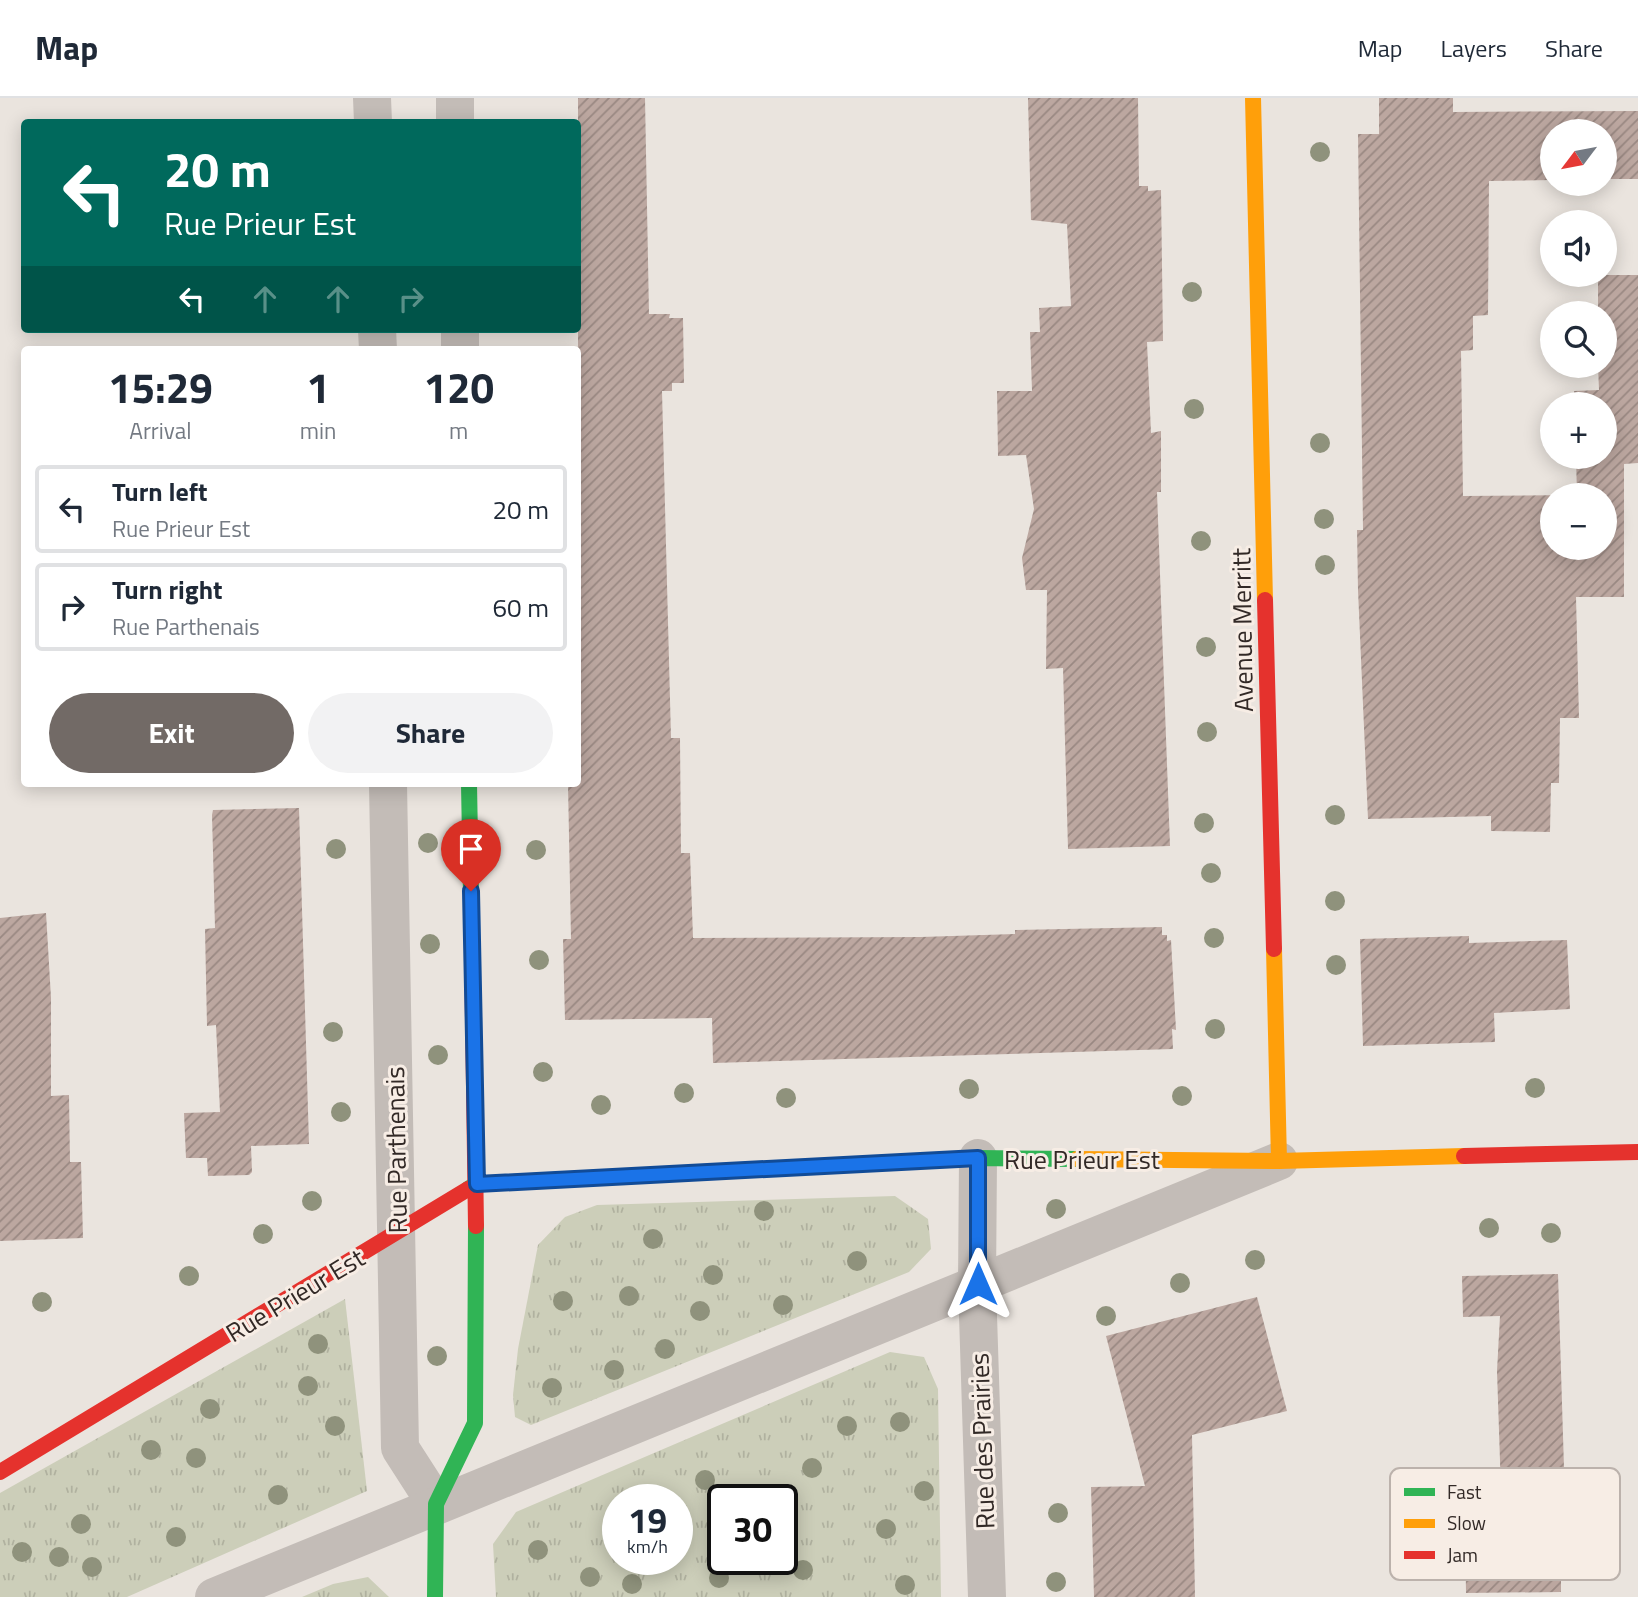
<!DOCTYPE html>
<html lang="en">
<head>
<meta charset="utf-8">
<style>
	body { margin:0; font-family:"Titillium Web",sans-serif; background:#f2f2f3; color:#1f2937; height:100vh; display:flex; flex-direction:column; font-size:26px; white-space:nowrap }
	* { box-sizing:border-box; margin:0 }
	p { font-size:23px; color:#747a83 }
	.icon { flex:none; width:38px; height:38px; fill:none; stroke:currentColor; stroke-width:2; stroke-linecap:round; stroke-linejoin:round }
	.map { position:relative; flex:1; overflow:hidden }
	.sheet { position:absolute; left:21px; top:248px; width:560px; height:441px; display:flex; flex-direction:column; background:#fff; border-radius:7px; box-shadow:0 4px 18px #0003 }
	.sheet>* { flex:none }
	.hud { position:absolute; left:21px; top:21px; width:560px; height:214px; border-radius:7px; box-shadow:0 4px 18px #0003; background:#00695c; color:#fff; overflow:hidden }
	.needle { width:46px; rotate:238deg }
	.controls { position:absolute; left:1540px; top:21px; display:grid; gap:14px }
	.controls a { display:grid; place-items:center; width:77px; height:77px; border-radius:50%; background:#fff; box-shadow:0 4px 18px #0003; font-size:35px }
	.speed { position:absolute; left:602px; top:1386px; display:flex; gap:14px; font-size:35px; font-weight:700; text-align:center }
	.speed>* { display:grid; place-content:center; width:91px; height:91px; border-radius:50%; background:#fff; box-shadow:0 4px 18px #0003; line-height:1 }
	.speed small { font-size:18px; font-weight:400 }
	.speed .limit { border:4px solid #111; border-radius:10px; background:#fff; color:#111 }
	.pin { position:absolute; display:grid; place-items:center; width:60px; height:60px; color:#fff; margin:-72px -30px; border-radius:50% 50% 50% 0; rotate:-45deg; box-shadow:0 0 7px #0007 }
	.pin .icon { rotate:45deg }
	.me { position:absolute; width:77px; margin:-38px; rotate:0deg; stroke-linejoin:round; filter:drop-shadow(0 0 5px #0008) }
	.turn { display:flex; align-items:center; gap:24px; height:147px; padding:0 28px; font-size:32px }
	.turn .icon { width:91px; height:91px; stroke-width:2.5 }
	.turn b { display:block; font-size:49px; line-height:60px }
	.lanes { display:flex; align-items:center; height:66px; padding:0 28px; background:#0003; justify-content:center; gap:35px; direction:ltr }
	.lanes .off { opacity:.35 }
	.eta { display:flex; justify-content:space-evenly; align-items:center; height:119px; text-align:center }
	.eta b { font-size:42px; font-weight:700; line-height:49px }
	.primary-button { display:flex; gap:14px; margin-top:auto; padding:14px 28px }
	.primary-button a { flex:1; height:80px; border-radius:42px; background:#726a66; color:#fff; font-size:28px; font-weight:700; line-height:80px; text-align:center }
	.primary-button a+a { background:#f2f2f3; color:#1f2937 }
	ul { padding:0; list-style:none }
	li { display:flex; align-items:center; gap:21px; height:88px; margin:0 14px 10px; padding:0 14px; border:4px solid #e0e1e3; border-radius:7px }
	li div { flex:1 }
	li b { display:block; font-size:26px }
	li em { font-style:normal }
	header { display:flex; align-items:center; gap:42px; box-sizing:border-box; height:98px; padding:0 35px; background:#fff; border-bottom:2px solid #e0e1e3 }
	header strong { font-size:33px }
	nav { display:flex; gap:38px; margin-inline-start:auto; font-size:24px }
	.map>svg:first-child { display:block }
	.grass { fill:url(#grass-tufts); fill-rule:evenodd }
	.building { fill:url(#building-hatch); fill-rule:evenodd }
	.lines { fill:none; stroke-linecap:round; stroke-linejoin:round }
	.street { stroke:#c3bcb7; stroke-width:38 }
	.fast { stroke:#30b455; stroke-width:16 }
	.slow { stroke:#ff9f0a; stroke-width:16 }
	.jam { stroke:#e5322d; stroke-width:16 }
	.tree { fill:#8f927c }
	.route-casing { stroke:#114b97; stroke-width:18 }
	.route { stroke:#1a73e8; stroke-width:12 }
	.labels { text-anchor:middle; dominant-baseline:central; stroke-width:6; stroke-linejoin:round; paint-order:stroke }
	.street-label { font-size:26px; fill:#322926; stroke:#f7ede5 }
	.key { fill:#f7ede5; stroke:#bcb2ac; stroke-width:2 }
	.key-label { font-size:19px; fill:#322926 }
</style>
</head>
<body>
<header>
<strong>Map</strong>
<nav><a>Map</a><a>Layers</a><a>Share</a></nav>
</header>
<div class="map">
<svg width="1638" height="1499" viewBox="0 0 1638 1499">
	<defs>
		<pattern id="grass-tufts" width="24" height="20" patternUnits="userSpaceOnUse" patternTransform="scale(1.75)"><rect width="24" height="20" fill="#ccceb9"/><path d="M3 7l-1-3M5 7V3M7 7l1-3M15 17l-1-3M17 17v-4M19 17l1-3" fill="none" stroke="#b0b19f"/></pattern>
		<pattern id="building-hatch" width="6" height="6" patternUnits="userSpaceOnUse" patternTransform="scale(1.75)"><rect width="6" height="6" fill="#bca7a0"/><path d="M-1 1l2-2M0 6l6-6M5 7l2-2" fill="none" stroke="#998882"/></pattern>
	</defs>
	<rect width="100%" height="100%" fill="#eae4de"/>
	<g class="grass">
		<path d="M895,1098L928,1121L931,1151L909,1174L531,1327L515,1319L513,1297L518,1251L538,1147L565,1119L597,1107Z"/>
		<path d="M345,1201L367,1393L127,1499H0V1395Z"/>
		<path d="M890,1254L924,1259L938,1291L941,1499H496L493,1446L516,1414ZM618,1402H677V1461H618ZM723,1402H782V1461H723Z"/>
		<path d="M368,1479L389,1499H302L333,1486Z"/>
	</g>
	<g class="building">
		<path d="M578,0H645L649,216H670L669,220H683L684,285H672V293H662L671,640H680L681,755H690L693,840L921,839L1015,836V832L1162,829V837H1167V843L1171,842L1176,932L1172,931L1173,951L713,965L712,920L565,922L563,841H571L568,686H578Z"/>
		<path d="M1028,0H1138L1139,88H1148V93L1161,92L1163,243L1147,244L1151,335L1161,333V394H1157L1170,748L1068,751L1063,570L1046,571L1047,492H1026L1022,460L1034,411L1026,357L998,358L997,293H1032L1030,234H1040L1039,210L1071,208L1067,126L1031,122Z"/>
		<path d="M1379,0H1453V14L1638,13V81H1605V33H1552V82L1489,83L1488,217L1473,218V252L1461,253L1463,398L1577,397L1576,359H1605V306H1575L1574,293L1599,292L1598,268H1605V215H1598V177H1638V365L1624,366V499H1576L1579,620H1560L1559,685H1551L1550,734L1491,733V718L1368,721L1358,492L1357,432H1363L1358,36H1379ZM1552,397H1605V450H1552Z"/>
		<path d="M299,710L309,1046L251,1048L252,1074L249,1077L208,1078L207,1060H186L184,1015L220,1014L216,927L207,928L205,831L215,830L212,717L213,712Z"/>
		<path d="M46,815L51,900V998L69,997L70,1064H81L83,1140L0,1143V820Z"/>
		<path d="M1469,838V845L1567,842L1570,911L1494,915L1495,944L1363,948L1360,841Z"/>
		<path d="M1558,1176L1564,1370L1561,1371V1494L1466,1495L1465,1424L1502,1423L1497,1273L1500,1218L1463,1219L1462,1178Z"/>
		<path d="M1257,1199L1287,1313L1192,1337L1195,1499H1094L1091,1389L1145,1388L1106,1238Z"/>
	</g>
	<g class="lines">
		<g class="street">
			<path d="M372,0L373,24"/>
			<path d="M455,0V24"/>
			<path d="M377,231L378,252"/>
			<path d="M460,231V252"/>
			<path d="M388,686L400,1350L436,1406"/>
			<path d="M978,1060L977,1186L987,1499"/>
			<path d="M214,1499L1279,1063"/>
		</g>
		<g class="fast">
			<path d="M469,686L472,850"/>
			<path d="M468,1091L476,1086L978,1060L1077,1061"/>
			<path d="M435,1499L436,1406L475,1325L476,1128"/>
		</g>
		<g class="slow">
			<path d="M1253,0L1265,502"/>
			<path d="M1274,851L1279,1063"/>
			<path d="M1077,1061L1279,1063L1464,1058"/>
		</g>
		<g class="jam">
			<path d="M1265,502L1274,851"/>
			<path d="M472,850L476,1128"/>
			<path d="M1464,1058L1638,1054"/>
			<path d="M0,1374L468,1091"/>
		</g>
	</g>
	<g class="tree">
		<circle cx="1320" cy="54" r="10"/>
		<circle cx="1192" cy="194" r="10"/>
		<circle cx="1194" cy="311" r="10"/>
		<circle cx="1320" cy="345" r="10"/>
		<circle cx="1324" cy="421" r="10"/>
		<circle cx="1201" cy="443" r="10"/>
		<circle cx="1325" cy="467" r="10"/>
		<circle cx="1206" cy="549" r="10"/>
		<circle cx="1207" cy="634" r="10"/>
		<circle cx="1335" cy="717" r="10"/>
		<circle cx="1204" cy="725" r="10"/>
		<circle cx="428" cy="745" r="10"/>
		<circle cx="336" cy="751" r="10"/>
		<circle cx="536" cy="752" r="10"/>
		<circle cx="1211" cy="775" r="10"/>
		<circle cx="1335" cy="803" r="10"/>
		<circle cx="1214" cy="840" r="10"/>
		<circle cx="430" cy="846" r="10"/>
		<circle cx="539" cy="862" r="10"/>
		<circle cx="1336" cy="867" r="10"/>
		<circle cx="1215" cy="931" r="10"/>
		<circle cx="333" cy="934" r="10"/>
		<circle cx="438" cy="957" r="10"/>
		<circle cx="543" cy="974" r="10"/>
		<circle cx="1535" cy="990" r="10"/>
		<circle cx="969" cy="991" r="10"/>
		<circle cx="684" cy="995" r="10"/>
		<circle cx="1182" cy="998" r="10"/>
		<circle cx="786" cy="1000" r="10"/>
		<circle cx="601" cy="1007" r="10"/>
		<circle cx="341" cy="1014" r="10"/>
		<circle cx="312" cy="1103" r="10"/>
		<circle cx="1056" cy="1111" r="10"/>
		<circle cx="764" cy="1113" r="10"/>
		<circle cx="1489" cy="1130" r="10"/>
		<circle cx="1551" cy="1135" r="10"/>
		<circle cx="263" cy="1136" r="10"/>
		<circle cx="653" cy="1141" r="10"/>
		<circle cx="1255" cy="1162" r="10"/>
		<circle cx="857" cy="1163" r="10"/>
		<circle cx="713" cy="1177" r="10"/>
		<circle cx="189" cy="1178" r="10"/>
		<circle cx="1180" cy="1185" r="10"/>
		<circle cx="629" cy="1198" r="10"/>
		<circle cx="563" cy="1203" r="10"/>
		<circle cx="42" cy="1204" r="10"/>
		<circle cx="783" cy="1207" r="10"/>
		<circle cx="700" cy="1213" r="10"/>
		<circle cx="1106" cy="1218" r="10"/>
		<circle cx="318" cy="1246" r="10"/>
		<circle cx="665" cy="1251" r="10"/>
		<circle cx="437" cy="1258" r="10"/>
		<circle cx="614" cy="1272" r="10"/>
		<circle cx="308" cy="1288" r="10"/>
		<circle cx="552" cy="1290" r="10"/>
		<circle cx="210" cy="1311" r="10"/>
		<circle cx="900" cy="1324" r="10"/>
		<circle cx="335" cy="1328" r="10"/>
		<circle cx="847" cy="1328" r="10"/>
		<circle cx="151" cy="1352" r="10"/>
		<circle cx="196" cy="1360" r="10"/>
		<circle cx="812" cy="1370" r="10"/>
		<circle cx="705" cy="1382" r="10"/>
		<circle cx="924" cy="1393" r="10"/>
		<circle cx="278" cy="1397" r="10"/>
		<circle cx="1058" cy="1415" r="10"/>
		<circle cx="81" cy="1426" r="10"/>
		<circle cx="886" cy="1431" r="10"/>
		<circle cx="176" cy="1439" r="10"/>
		<circle cx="538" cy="1452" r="10"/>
		<circle cx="22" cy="1454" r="10"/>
		<circle cx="59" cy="1459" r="10"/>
		<circle cx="92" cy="1469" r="10"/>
		<circle cx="803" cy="1472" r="10"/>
		<circle cx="590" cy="1479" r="10"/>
		<circle cx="719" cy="1480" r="10"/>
		<circle cx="1056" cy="1484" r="10"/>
		<circle cx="632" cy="1486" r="10"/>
		<circle cx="905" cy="1487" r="10"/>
	</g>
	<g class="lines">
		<defs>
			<path id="route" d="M471,793L477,1086L978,1060V1186"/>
		</defs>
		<use href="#route" class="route-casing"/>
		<use href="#route" class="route"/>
	</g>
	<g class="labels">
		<g class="street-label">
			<text transform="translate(1242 532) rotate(-91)">Avenue Merritt</text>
			<text transform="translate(396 1052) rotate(-91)">Rue Parthenais</text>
			<text x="1082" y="1061">Rue Prieur Est</text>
			<text transform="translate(295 1197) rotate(-31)">Rue Prieur Est</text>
			<text transform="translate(982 1343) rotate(-92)">Rue des Prairies</text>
		</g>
	</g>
	<rect x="1390" y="1370" width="230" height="112" rx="10" class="key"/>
	<rect x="1404" y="1390" width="31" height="8" fill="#30b455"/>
	<rect x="1404" y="1421" width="31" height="9" fill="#ff9f0a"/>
	<rect x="1404" y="1453" width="31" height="8" fill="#e5322d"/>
	<g class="key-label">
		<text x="1447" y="1401">Fast</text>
		<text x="1447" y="1432">Slow</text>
		<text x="1447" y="1464">Jam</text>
	</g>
</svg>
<div class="controls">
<a><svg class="needle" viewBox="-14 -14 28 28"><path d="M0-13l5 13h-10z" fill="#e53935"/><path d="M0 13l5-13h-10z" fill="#747a83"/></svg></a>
<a><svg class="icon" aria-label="sound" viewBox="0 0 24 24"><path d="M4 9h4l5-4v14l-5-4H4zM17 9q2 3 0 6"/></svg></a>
<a><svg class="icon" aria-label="search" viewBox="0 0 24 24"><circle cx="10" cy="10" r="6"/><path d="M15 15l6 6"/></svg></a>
<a>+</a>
<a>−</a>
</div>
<div class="speed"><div>19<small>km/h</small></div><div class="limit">30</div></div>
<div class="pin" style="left:471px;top:793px;background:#d93025"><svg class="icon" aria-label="arrive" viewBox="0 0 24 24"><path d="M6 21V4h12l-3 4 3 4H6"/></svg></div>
<svg class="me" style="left:978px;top:1186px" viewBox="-20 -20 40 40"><path d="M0-17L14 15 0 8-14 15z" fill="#1a73e8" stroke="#fff" stroke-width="4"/></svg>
<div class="hud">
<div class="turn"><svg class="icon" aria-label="left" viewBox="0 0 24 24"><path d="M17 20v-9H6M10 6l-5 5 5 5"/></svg><div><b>20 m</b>Rue Prieur Est</div></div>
<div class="lanes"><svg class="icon" aria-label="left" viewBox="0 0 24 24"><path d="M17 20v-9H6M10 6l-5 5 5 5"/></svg><svg class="icon off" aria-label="ahead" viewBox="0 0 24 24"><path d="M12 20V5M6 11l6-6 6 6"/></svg><svg class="icon off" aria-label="ahead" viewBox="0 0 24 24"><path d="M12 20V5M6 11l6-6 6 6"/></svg><svg class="icon off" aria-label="right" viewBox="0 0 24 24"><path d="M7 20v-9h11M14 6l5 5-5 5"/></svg></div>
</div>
<section class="sheet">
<div class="eta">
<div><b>15:29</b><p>Arrival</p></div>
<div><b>1</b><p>min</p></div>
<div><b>120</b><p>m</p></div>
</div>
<ul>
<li><svg class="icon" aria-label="left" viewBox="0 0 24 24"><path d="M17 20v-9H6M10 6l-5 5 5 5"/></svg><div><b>Turn left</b><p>Rue Prieur Est</p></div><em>20 m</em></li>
<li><svg class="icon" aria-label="right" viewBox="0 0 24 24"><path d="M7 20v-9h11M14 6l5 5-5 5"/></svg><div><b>Turn right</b><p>Rue Parthenais</p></div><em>60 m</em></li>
</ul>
<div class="primary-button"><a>Exit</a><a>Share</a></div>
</section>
</div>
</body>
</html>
